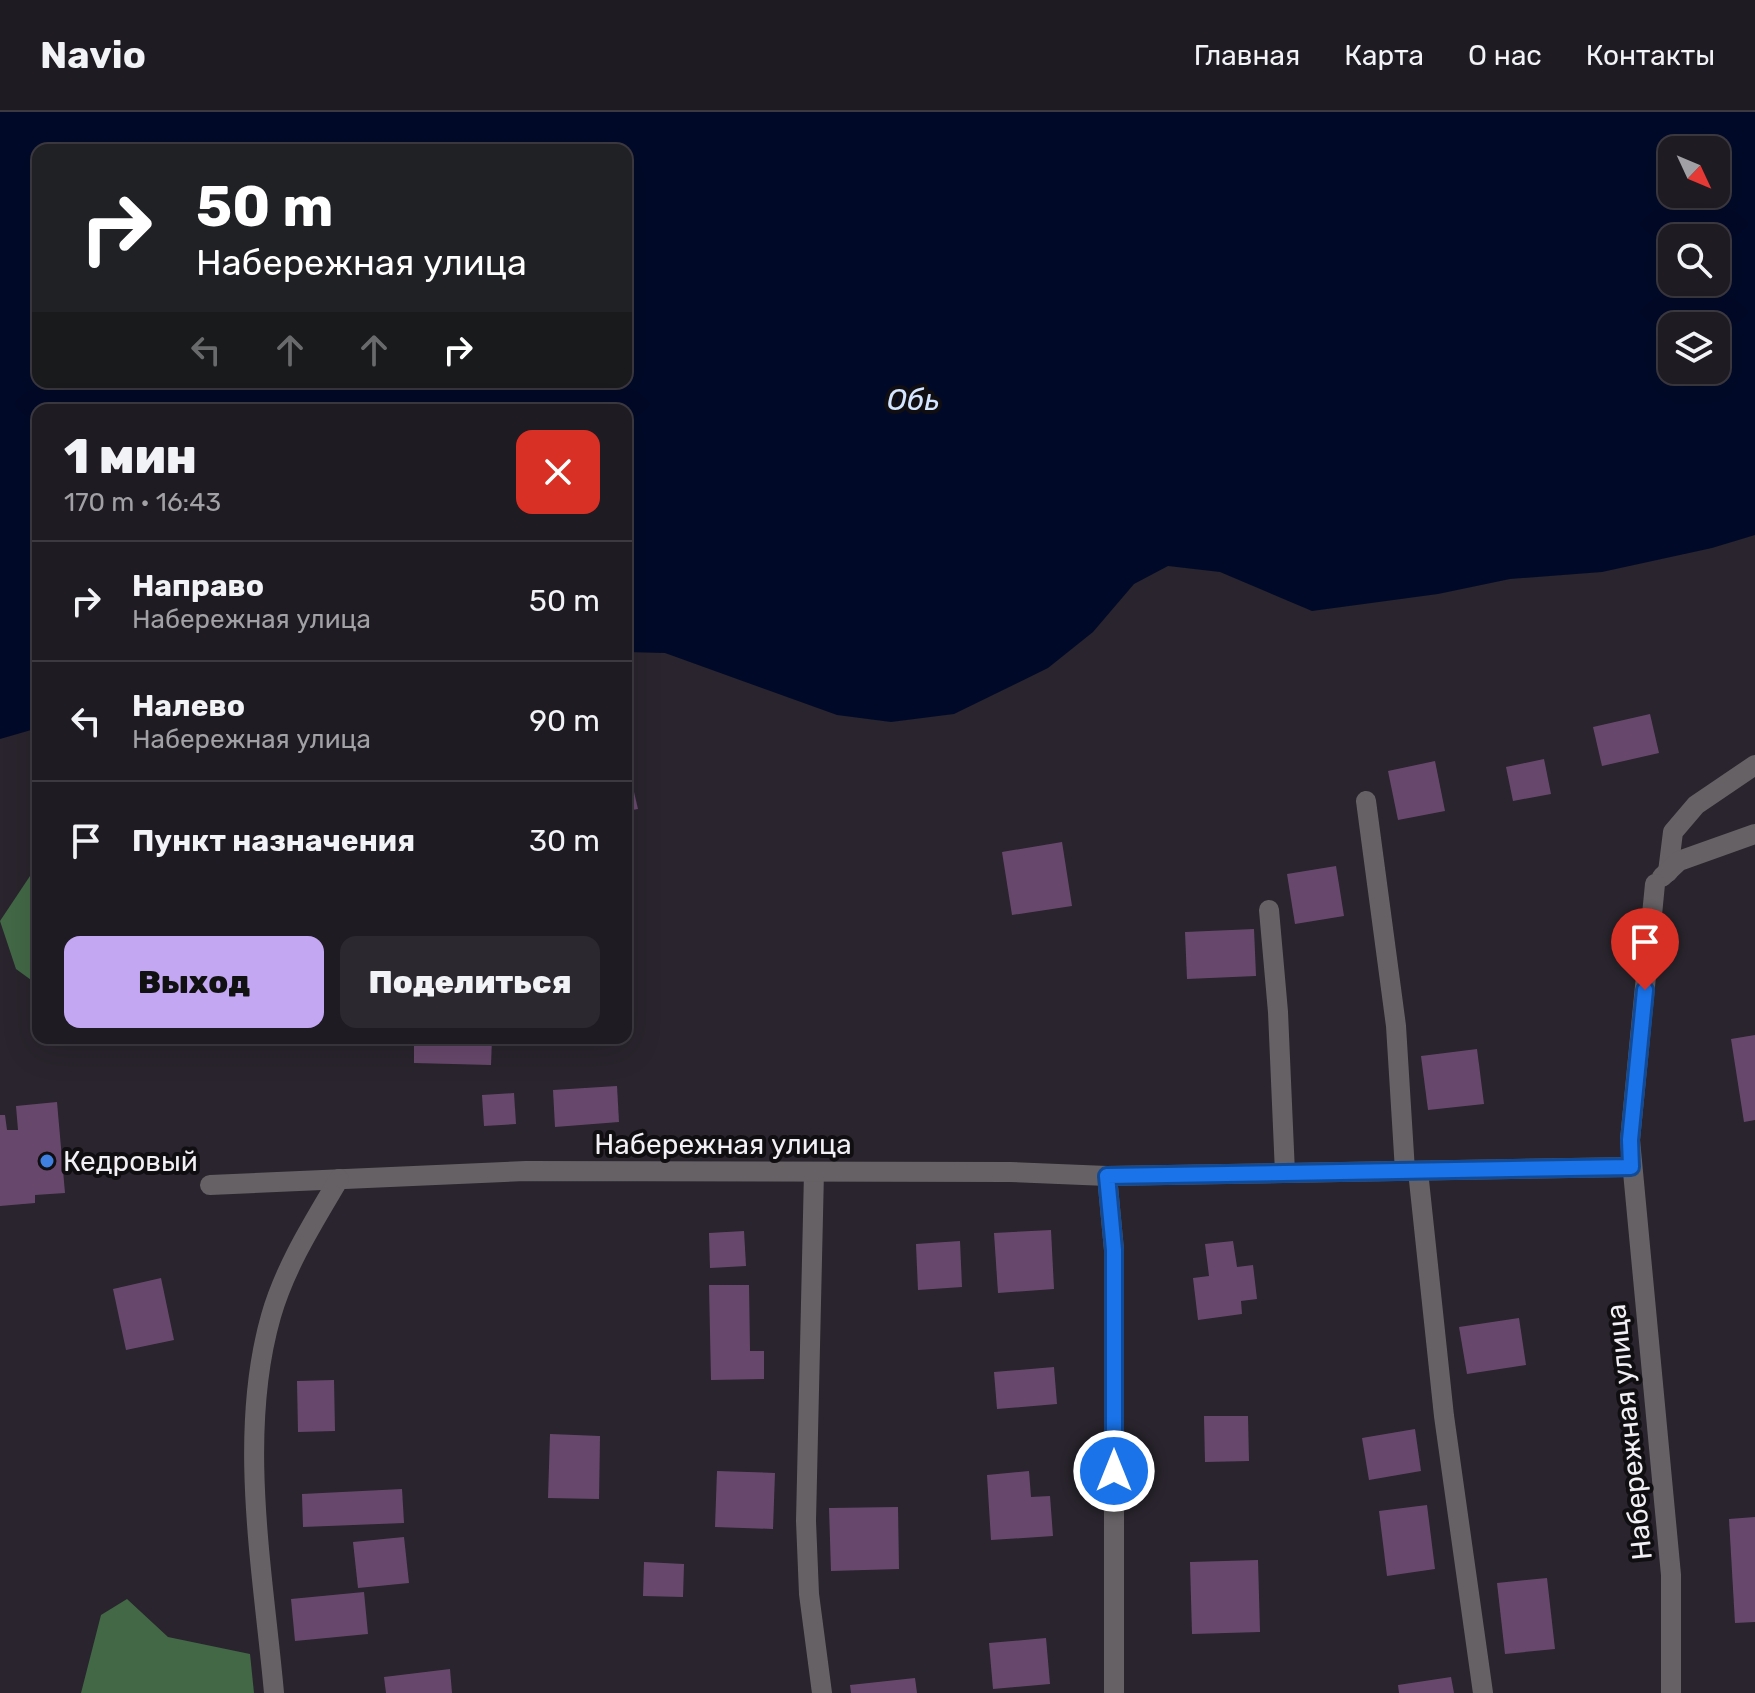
<!DOCTYPE html>
<html lang="ru">
<head>
<meta charset="utf-8">
<style>
	body { margin:0; font-family:Rubik,sans-serif; background:#2c282f; color:#f1f3f6; height:100vh; display:flex; flex-direction:column; font-size:30px; white-space:nowrap }
	* { box-sizing:border-box; margin:0 }
	p { font-size:26px; color:#a1a1a5 }
	.icon { flex:none; width:44px; height:44px; fill:none; stroke:currentColor; stroke-width:2; stroke-linecap:round; stroke-linejoin:round }
	.map { position:relative; flex:1; overflow:hidden }
	.drawer { position:absolute; left:32px; top:292px; width:600px; height:640px; display:flex; flex-direction:column; background:#1f1b22; border-radius:16px; box-shadow:0 8px 32px #0002,0 0 0 2px #3c3940 }
	.drawer>* { flex:none }
	.hud { position:absolute; left:32px; top:32px; width:600px; height:244px; border-radius:16px; box-shadow:0 8px 32px #0002,0 0 0 2px #3c3940; background:#202124; color:#fff; overflow:hidden }
	.needle { width:52px; rotate:134deg }
	.fabs { position:absolute; left:1658px; top:24px; display:grid; gap:16px }
	.fabs a { display:grid; place-items:center; width:72px; height:72px; border-radius:16px; background:#1f1b22; box-shadow:0 8px 32px #0002,0 0 0 2px #3c3940; font-size:40px }
	.pin { position:absolute; display:grid; place-items:center; width:68px; height:68px; color:#fff; margin:-82px -34px; border-radius:50% 50% 50% 0; rotate:-45deg; box-shadow:0 0 8px #0007 }
	.pin .icon { rotate:45deg }
	.me { position:absolute; width:88px; margin:-44px; rotate:0deg; stroke-linejoin:round; filter:drop-shadow(0 0 6px #0008) }
	.turn { display:flex; align-items:center; gap:28px; height:168px; padding:0 32px; font-size:36px }
	.turn .icon { width:104px; height:104px; stroke-width:2.5 }
	.turn b { display:block; font-size:56px; line-height:68px }
	.lanes { display:flex; align-items:center; height:76px; padding:0 32px; background:#0003; justify-content:center; gap:40px; direction:ltr }
	.lanes .off { opacity:.35 }
	.round { display:grid; place-items:center; flex:none; width:84px; height:84px; border-radius:16px; background:#2c282f }
	.head { display:flex; align-items:center; justify-content:space-between; height:136px; padding:0 32px }
	h1 { font-size:48px; font-weight:800; line-height:60px }
	.button { display:flex; gap:16px; margin-top:auto; padding:16px 32px }
	.button a { flex:1; height:92px; border-radius:16px; background:#c3a7f2; color:#111; font-size:32px; font-weight:800; line-height:92px; text-align:center }
	.button a+a { background:#2c282f; color:#f1f3f6 }
	ul { padding:0; list-style:none }
	li { display:flex; align-items:center; gap:24px; height:120px; padding:0 32px; border-top:2px solid #3c3940 }
	li div { flex:1 }
	li b { display:block; font-size:30px }
	li em { font-style:normal }
	header { display:flex; align-items:center; gap:48px; box-sizing:border-box; height:112px; padding:0 40px; background:#1f1b22; border-bottom:2px solid #3c3940 }
	header strong { font-size:38px }
	nav { display:flex; gap:44px; margin-inline-start:auto; font-size:28px }
	.map>svg:first-child { display:block }
	.forest { fill:#426846 }
	.water { fill:#000a28; fill-rule:evenodd }
	.building { fill:#67486c }
	.lines { fill:none; stroke-linecap:round; stroke-linejoin:round }
	.lane { stroke:#656164; stroke-width:20 }
	.street { stroke:#656164; stroke-width:20 }
	.route-casing { stroke:#114b97; stroke-width:20 }
	.route { stroke:#1a73e8; stroke-width:14 }
	.shop-dot { fill:#3f7fe0; stroke:#110e12; stroke-width:3 }
	.labels { text-anchor:middle; dominant-baseline:central; stroke-width:8; stroke-linejoin:round; paint-order:stroke }
	.street-label { font-size:28px; fill:#f2eff5; stroke:#110e12 }
	.poi-label { font-size:28px; fill:#f2eff5; stroke:#110e12; text-anchor:start }
	.water-label { font-size:30px; font-style:italic; fill:#d4e6ff; stroke:#110e12 }
</style>
</head>
<body>
<header>
<strong>Navio</strong>
<nav><a>Главная</a><a>Карта</a><a>О нас</a><a>Контакты</a></nav>
</header>
<div class="map">
<svg width="1755" height="1581" viewBox="0 0 1755 1581">
	<rect width="100%" height="100%" fill="#29242d"/>
	<g class="forest">
		<path d="M38,752V873L16,857L0,809Z"/>
		<path d="M127,1487L168,1525L250,1542L254,1581H81L101,1503Z"/>
	</g>
	<path class="water" d="M0,0H1755V423L1712,436L1602,460L1510,467L1438,482L1312,499L1220,460L1168,454L1134,472L1093,520L1048,556L954,602L891,610L837,603L665,541L626,540V298H38V616L0,627ZM38,38H626V270H38ZM1672,38H1716V82H1672ZM1672,126H1716V170H1672ZM1672,214H1716V258H1672Z"/>
	<g class="building">
		<path d="M1650,602L1659,641L1602,654L1593,615Z"/>
		<path d="M626,646L638,697L626,699Z"/>
		<path d="M1544,647L1551,682L1513,689L1506,655Z"/>
		<path d="M1435,649L1445,699L1398,708L1388,659Z"/>
		<path d="M1062,730L1072,794L1012,803L1002,740Z"/>
		<path d="M1336,754L1344,804L1295,812L1287,762Z"/>
		<path d="M1254,817L1256,864L1187,867L1185,820Z"/>
		<path d="M1755,923V1008L1744,1010L1731,927Z"/>
		<path d="M414,926H492L491,953L414,951Z"/>
		<path d="M1477,937L1484,992L1428,998L1421,944Z"/>
		<path d="M617,974L619,1010L555,1015L553,978Z"/>
		<path d="M514,981L516,1012L484,1014L482,983Z"/>
		<path d="M57,990L65,1081L35,1083V1091L0,1094V1003H5L7,1018H18L16,994Z"/>
		<path d="M1051,1118L1054,1177L998,1181L994,1121Z"/>
		<path d="M744,1119L746,1154L710,1156L709,1121Z"/>
		<path d="M960,1129L962,1175L918,1178L916,1132Z"/>
		<path d="M1233,1129L1237,1155L1253,1153L1257,1187L1241,1189L1242,1202L1198,1208L1193,1166L1209,1164L1205,1132Z"/>
		<path d="M161,1166L174,1228L126,1238L113,1177Z"/>
		<path d="M709,1173H749L750,1239H764V1267L711,1268Z"/>
		<path d="M1519,1206L1526,1253L1467,1262L1459,1215Z"/>
		<path d="M1054,1255L1057,1292L997,1297L994,1260Z"/>
		<path d="M334,1268L335,1319L298,1320L297,1269Z"/>
		<path d="M1204,1304H1248L1249,1349L1205,1350Z"/>
		<path d="M1415,1317L1421,1359L1369,1368L1362,1326Z"/>
		<path d="M550,1322L600,1324L599,1387L548,1386Z"/>
		<path d="M717,1359L775,1361L773,1417L715,1415Z"/>
		<path d="M1029,1359L1031,1385L1050,1384L1053,1424L991,1428L987,1363Z"/>
		<path d="M402,1377L404,1411L303,1415L302,1382Z"/>
		<path d="M1427,1393L1435,1457L1387,1464L1379,1399Z"/>
		<path d="M898,1395L899,1457L831,1459L829,1396Z"/>
		<path d="M1755,1405V1510L1735,1511L1729,1407Z"/>
		<path d="M404,1425L409,1471L358,1476L353,1430Z"/>
		<path d="M1258,1448L1260,1520L1192,1522L1190,1450Z"/>
		<path d="M644,1450L684,1452L683,1485L643,1484Z"/>
		<path d="M1547,1466L1555,1537L1505,1542L1497,1471Z"/>
		<path d="M364,1480L368,1522L295,1529L291,1487Z"/>
		<path d="M1046,1526L1050,1572L993,1577L989,1531Z"/>
		<path d="M450,1557L452,1581H386L384,1565Z"/>
		<path d="M1451,1565L1454,1581H1399L1398,1573Z"/>
		<path d="M915,1566L917,1581H851L850,1573Z"/>
	</g>
	<g class="lines">
		<g class="lane">
			<path d="M1366,689L1396,914L1405,1059"/>
			<path d="M1668,760L1673,720L1696,693L1755,653"/>
			<path d="M1662,765L1679,749L1755,722"/>
			<path d="M1269,798L1278,900L1285,1061"/>
			<path d="M1418,1059L1444,1304L1483,1581"/>
		</g>
		<g class="street">
			<path d="M1655,772L1630,1028L1671,1463V1581"/>
			<path d="M814,1060L806,1409L809,1482L822,1581"/>
			<path d="M1107,1064L1114,1138V1581"/>
			<path d="M210,1073L526,1059L1010,1060L1107,1064L1631,1055"/>
			<path d="M274,1581C263,1459 237,1323 271,1204C285,1155 313,1111 339,1067"/>
		</g>
	</g>
	<g class="lines">
		<defs>
			<path id="route" d="M1114,1359V1138L1107,1064L1631,1055L1630,1028L1645,878"/>
		</defs>
		<use href="#route" class="route-casing"/>
		<use href="#route" class="route"/>
	</g>
	<circle class="shop-dot" cx="47" cy="1049" r="8"/>
	<g class="labels">
		<g class="street-label">
			<text x="723" y="1032">Набережная улица</text>
			<text transform="translate(1629 1320) rotate(-96)">Набережная улица</text>
		</g>
		<g class="poi-label">
			<text x="63" y="1049">Кедровый</text>
		</g>
		<g class="water-label">
			<text x="913" y="288">Обь</text>
		</g>
	</g>
</svg>
<div class="fabs">
<a><svg class="needle" viewBox="-14 -14 28 28"><path d="M0-13l5 13h-10z" fill="#e53935"/><path d="M0 13l5-13h-10z" fill="#a1a1a5"/></svg></a>
<a><svg class="icon" aria-label="search" viewBox="0 0 24 24"><circle cx="10" cy="10" r="6"/><path d="M15 15l6 6"/></svg></a>
<a><svg class="icon" aria-label="layers" viewBox="0 0 24 24"><path d="M12 4l9 5-9 5-9-5zM3 14l9 5 9-5"/></svg></a>
</div>
<div class="pin" style="left:1645px;top:878px;background:#d93025"><svg class="icon" aria-label="arrive" viewBox="0 0 24 24"><path d="M6 21V4h12l-3 4 3 4H6"/></svg></div>
<svg class="me" style="left:1114px;top:1359px" viewBox="-20 -20 40 40"><circle r="17" fill="#1a73e8" stroke="#fff" stroke-width="3"/><path d="M0-11L8 9 0 5-8 9z" fill="#fff"/></svg>
<div class="hud">
<div class="turn"><svg class="icon" aria-label="right" viewBox="0 0 24 24"><path d="M7 20v-9h11M14 6l5 5-5 5"/></svg><div><b>50 m</b>Набережная улица</div></div>
<div class="lanes"><svg class="icon off" aria-label="left" viewBox="0 0 24 24"><path d="M17 20v-9H6M10 6l-5 5 5 5"/></svg><svg class="icon off" aria-label="ahead" viewBox="0 0 24 24"><path d="M12 20V5M6 11l6-6 6 6"/></svg><svg class="icon off" aria-label="ahead" viewBox="0 0 24 24"><path d="M12 20V5M6 11l6-6 6 6"/></svg><svg class="icon" aria-label="right" viewBox="0 0 24 24"><path d="M7 20v-9h11M14 6l5 5-5 5"/></svg></div>
</div>
<section class="drawer">
<div class="head"><div><h1>1 мин</h1><p>170 m · 16:43</p></div><a class="round" style="background:#d93025;color:#fff"><svg class="icon" aria-label="close" viewBox="0 0 24 24"><path d="M6 6l12 12M18 6L6 18"/></svg></a></div>
<ul>
<li><svg class="icon" aria-label="right" viewBox="0 0 24 24"><path d="M7 20v-9h11M14 6l5 5-5 5"/></svg><div><b>Направо</b><p>Набережная улица</p></div><em>50 m</em></li>
<li><svg class="icon" aria-label="left" viewBox="0 0 24 24"><path d="M17 20v-9H6M10 6l-5 5 5 5"/></svg><div><b>Налево</b><p>Набережная улица</p></div><em>90 m</em></li>
<li><svg class="icon" aria-label="arrive" viewBox="0 0 24 24"><path d="M6 21V4h12l-3 4 3 4H6"/></svg><div><b>Пункт назначения</b></div><em>30 m</em></li>
</ul>
<div class="button"><a>Выход</a><a>Поделиться</a></div>
</section>
</div>
</body>
</html>
